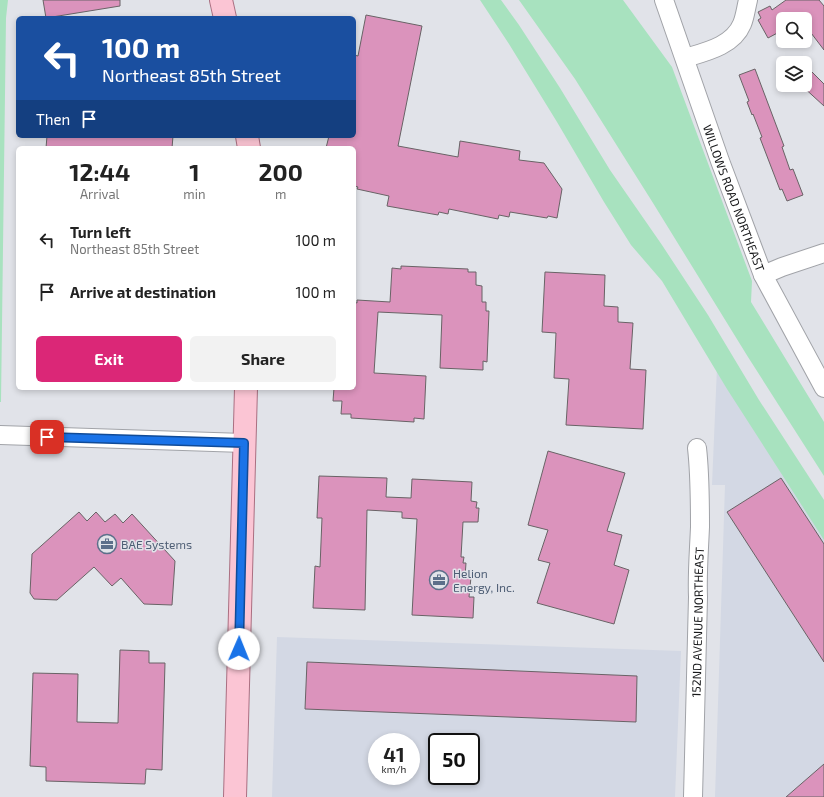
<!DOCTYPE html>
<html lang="en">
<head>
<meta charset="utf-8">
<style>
	body { margin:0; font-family:"Exo 2",sans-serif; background:#f2f2f2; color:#222; height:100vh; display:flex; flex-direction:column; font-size:15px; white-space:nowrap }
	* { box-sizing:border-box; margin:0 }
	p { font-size:13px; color:#767676 }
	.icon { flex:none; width:22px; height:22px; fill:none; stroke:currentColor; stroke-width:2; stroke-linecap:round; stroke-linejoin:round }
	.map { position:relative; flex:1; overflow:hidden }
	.details { position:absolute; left:16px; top:146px; width:340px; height:244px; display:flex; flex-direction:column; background:#fff; border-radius:6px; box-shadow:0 2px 6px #0003 }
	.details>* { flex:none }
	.guide { position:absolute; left:16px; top:16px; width:340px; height:122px; border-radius:6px; box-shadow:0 2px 6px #0003; background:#1a4fa0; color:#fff; overflow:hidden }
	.buttons { position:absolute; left:776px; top:12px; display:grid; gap:8px }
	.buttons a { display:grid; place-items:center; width:36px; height:36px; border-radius:6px; background:#fff; box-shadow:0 2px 6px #0003; font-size:20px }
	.speed { position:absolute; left:368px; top:733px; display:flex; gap:8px; font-size:20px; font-weight:700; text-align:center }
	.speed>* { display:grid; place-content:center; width:52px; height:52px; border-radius:50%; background:#fff; box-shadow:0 2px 6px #0003; line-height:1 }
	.speed small { font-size:10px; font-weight:400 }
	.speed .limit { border:2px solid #111; border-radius:6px; background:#fff; color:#111 }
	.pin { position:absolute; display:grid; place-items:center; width:34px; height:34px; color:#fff; margin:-17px; border-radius:8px; box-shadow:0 2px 6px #0006 }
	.me { position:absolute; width:44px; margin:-22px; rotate:1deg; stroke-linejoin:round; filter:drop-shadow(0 0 3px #0008) }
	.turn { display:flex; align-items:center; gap:14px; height:84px; padding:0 20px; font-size:18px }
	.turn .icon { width:52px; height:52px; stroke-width:2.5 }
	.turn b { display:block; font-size:28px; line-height:34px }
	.then { display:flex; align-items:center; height:38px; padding:0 20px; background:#0003; gap:8px; font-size:15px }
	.eta { display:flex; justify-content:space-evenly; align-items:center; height:68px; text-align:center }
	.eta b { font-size:24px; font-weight:700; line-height:28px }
	.cta { display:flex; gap:8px; margin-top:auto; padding:8px 20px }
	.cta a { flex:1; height:46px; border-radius:6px; background:#db2777; color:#fff; font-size:16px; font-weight:700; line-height:46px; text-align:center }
	.cta a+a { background:#f2f2f2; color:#222 }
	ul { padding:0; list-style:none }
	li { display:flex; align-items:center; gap:12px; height:52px; padding:0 20px }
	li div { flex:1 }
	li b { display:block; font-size:15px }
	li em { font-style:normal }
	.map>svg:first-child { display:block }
	.built { fill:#d3d8e4; fill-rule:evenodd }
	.green { fill:#a8e2bf }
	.building { fill:#db93bc; stroke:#696366 }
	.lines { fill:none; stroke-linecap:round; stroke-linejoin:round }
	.minor-casing { stroke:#a1a3a8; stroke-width:20 }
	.major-casing { stroke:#aa6f81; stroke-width:24 }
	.minor { stroke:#fff; stroke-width:18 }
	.major { stroke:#fbc5d4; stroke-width:22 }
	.route-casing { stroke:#114b97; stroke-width:10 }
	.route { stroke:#1a73e8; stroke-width:7 }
	.labels { text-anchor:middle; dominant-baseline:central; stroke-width:3; stroke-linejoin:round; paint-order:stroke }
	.street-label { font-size:12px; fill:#18191b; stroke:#e1e3e9 }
	.service-label { font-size:12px; fill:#4e5e75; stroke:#e1e3e9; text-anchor:start }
</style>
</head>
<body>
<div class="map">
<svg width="824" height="797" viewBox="0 0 824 797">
	<rect width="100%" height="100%" fill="#e1e3e9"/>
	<g class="built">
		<path d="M717,367L824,530V797H715L725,485H712Z"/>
		<path d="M277,637L681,651L675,797H272ZM377,742H411V776H377ZM437,742H471V776H437Z"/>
	</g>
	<g class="green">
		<path d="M0,0H8L6,18L1,402H0Z"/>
		<path d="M480,0H501L519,25L560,88L610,170L662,245L708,315L759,400L824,500V540L727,389L662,281L631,245L604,202L557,122L509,44Z"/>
		<path d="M519,0H623L672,67L752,281L751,302L824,422V476L748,357L653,203L575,79Z"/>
	</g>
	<g class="building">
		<path d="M43,0H120V6L46,18Z"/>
		<path d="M786,0H819L824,6V50L805,25V19H783V30L768,38L758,20L761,18L758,12L770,6L772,10Z"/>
		<path d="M366,15L422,26L398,146L458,157L460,141L520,151L519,160L544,163L562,189L557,218L548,216L547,218L510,212L509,217L499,215L498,219L449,209L448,214L439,212L438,215L387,206L389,196L357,189L358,187L354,186V148H326L329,136H354V55L358,56Z"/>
		<path d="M755,69L784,146L782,147L790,170L793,169L803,195L787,201L782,189L780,190L760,138L762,137L753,114L752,115L747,102L749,101L739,75Z"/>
		<path d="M812,72L824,84V106L801,85H805V79Z"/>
		<path d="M47,136H173L172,148H46Z"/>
		<path d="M401,266L468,269V272H476V285L482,286V302H486V311H489L487,362L483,361V370L440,368L442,315L378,312L374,373L426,376L424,419L414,418V422L351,418V414H341L342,401H333L334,388H354V302L357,303V300L390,302L392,268L401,269Z"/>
		<path d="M545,272L605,275L604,306L618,307V322L633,323L630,369L646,370L643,429L566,425L569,379L554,378L556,333L542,332Z"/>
		<path d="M548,451L625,473L607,531L622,535L614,565L629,570L614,624L537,603L550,563L538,560L548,530L528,525Z"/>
		<path d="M319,476L387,478L386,497L411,498L412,479L472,482L471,501L477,502L476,508H479L478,522H463L461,557H464L463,563H466L465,577H471L469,597H474L473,618L412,615L417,519L402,518V512L367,510L365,610L313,608L315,566L320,567L322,518H317Z"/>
		<path d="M781,478L824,544V662L727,512Z"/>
		<path d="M79,512L87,521L96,512L105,522L115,514L123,523L132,514L175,561L172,605L144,604L121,578L112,586L94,567L57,600L34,599L30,593L32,554Z"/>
		<path d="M120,650L149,651V663H165L162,770L146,769L145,784L46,781V767L30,766L33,673L78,674L77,722L118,723Z"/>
		<path d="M307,662L637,676L636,722L305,709Z"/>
		<path d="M824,764V797H786Z"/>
	</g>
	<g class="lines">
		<defs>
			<g id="minor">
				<path id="s1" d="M664,0L720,161L763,275L824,388"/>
				<path d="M685,58C705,52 733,46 742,24C745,17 746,8 748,0"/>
				<path d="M763,275L782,267L824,253"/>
				<path d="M0,435L244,443"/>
				<path id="s2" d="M693,797L698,597C697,574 699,551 700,527C700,501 700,474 697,448"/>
			</g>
			<g id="major">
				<path d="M221,0L225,18"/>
				<path d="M247,136L249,148"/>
				<path d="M235,797L246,388"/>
			</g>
		</defs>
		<use href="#minor" class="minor-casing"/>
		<use href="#major" class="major-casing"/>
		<use href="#minor" class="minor"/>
		<use href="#major" class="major"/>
	</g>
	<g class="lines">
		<defs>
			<path id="route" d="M47,437L244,443L239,649"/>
		</defs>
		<use href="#route" class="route-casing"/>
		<use href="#route" class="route"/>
	</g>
	<defs>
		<symbol id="office-ring" viewBox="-11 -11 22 22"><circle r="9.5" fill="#e1e3e9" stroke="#5c6f8a" stroke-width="1.5"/><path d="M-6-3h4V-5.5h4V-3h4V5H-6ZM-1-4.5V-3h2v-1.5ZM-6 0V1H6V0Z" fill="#5c6f8a"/></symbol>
	</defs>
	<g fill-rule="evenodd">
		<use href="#office-ring" x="96" y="533" width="22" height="22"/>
		<use href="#office-ring" x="428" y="569" width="22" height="22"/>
	</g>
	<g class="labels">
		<g class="street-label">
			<text stroke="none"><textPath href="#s1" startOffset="210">WILLOWS ROAD NORTHEAST</textPath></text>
			<text stroke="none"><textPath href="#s2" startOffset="175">152ND AVENUE NORTHEAST</textPath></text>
		</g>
		<g class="service-label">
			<text x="121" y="544">BAE Systems</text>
			<text x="453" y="573">Helion<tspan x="453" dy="14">Energy, Inc.</tspan></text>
		</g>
	</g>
</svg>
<div class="buttons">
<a><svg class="icon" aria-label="search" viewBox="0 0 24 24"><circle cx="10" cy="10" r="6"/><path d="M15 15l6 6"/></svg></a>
<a><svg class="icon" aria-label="layers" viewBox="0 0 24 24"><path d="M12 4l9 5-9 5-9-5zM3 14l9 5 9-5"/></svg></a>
</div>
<div class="speed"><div>41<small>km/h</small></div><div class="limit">50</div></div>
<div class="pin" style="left:47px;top:437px;background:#d93025"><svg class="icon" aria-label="arrive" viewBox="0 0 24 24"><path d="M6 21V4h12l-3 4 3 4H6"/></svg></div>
<svg class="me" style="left:239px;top:649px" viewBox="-20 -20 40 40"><circle r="19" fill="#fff"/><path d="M0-13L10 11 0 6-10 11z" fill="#1a73e8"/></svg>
<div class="guide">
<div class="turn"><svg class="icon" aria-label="left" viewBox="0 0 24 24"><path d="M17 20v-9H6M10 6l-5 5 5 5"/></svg><div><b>100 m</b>Northeast 85th Street</div></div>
<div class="then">Then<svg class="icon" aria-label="arrive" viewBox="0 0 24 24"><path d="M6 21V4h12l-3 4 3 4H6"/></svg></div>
</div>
<section class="details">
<div class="eta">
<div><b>12:44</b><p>Arrival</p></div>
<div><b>1</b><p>min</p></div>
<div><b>200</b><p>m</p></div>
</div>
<ul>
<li><svg class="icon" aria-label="left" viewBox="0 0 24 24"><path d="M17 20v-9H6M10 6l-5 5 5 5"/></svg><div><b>Turn left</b><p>Northeast 85th Street</p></div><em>100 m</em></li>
<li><svg class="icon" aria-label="arrive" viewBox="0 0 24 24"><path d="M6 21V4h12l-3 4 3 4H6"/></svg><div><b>Arrive at destination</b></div><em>100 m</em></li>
</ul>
<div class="cta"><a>Exit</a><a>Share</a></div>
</section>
</div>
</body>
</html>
